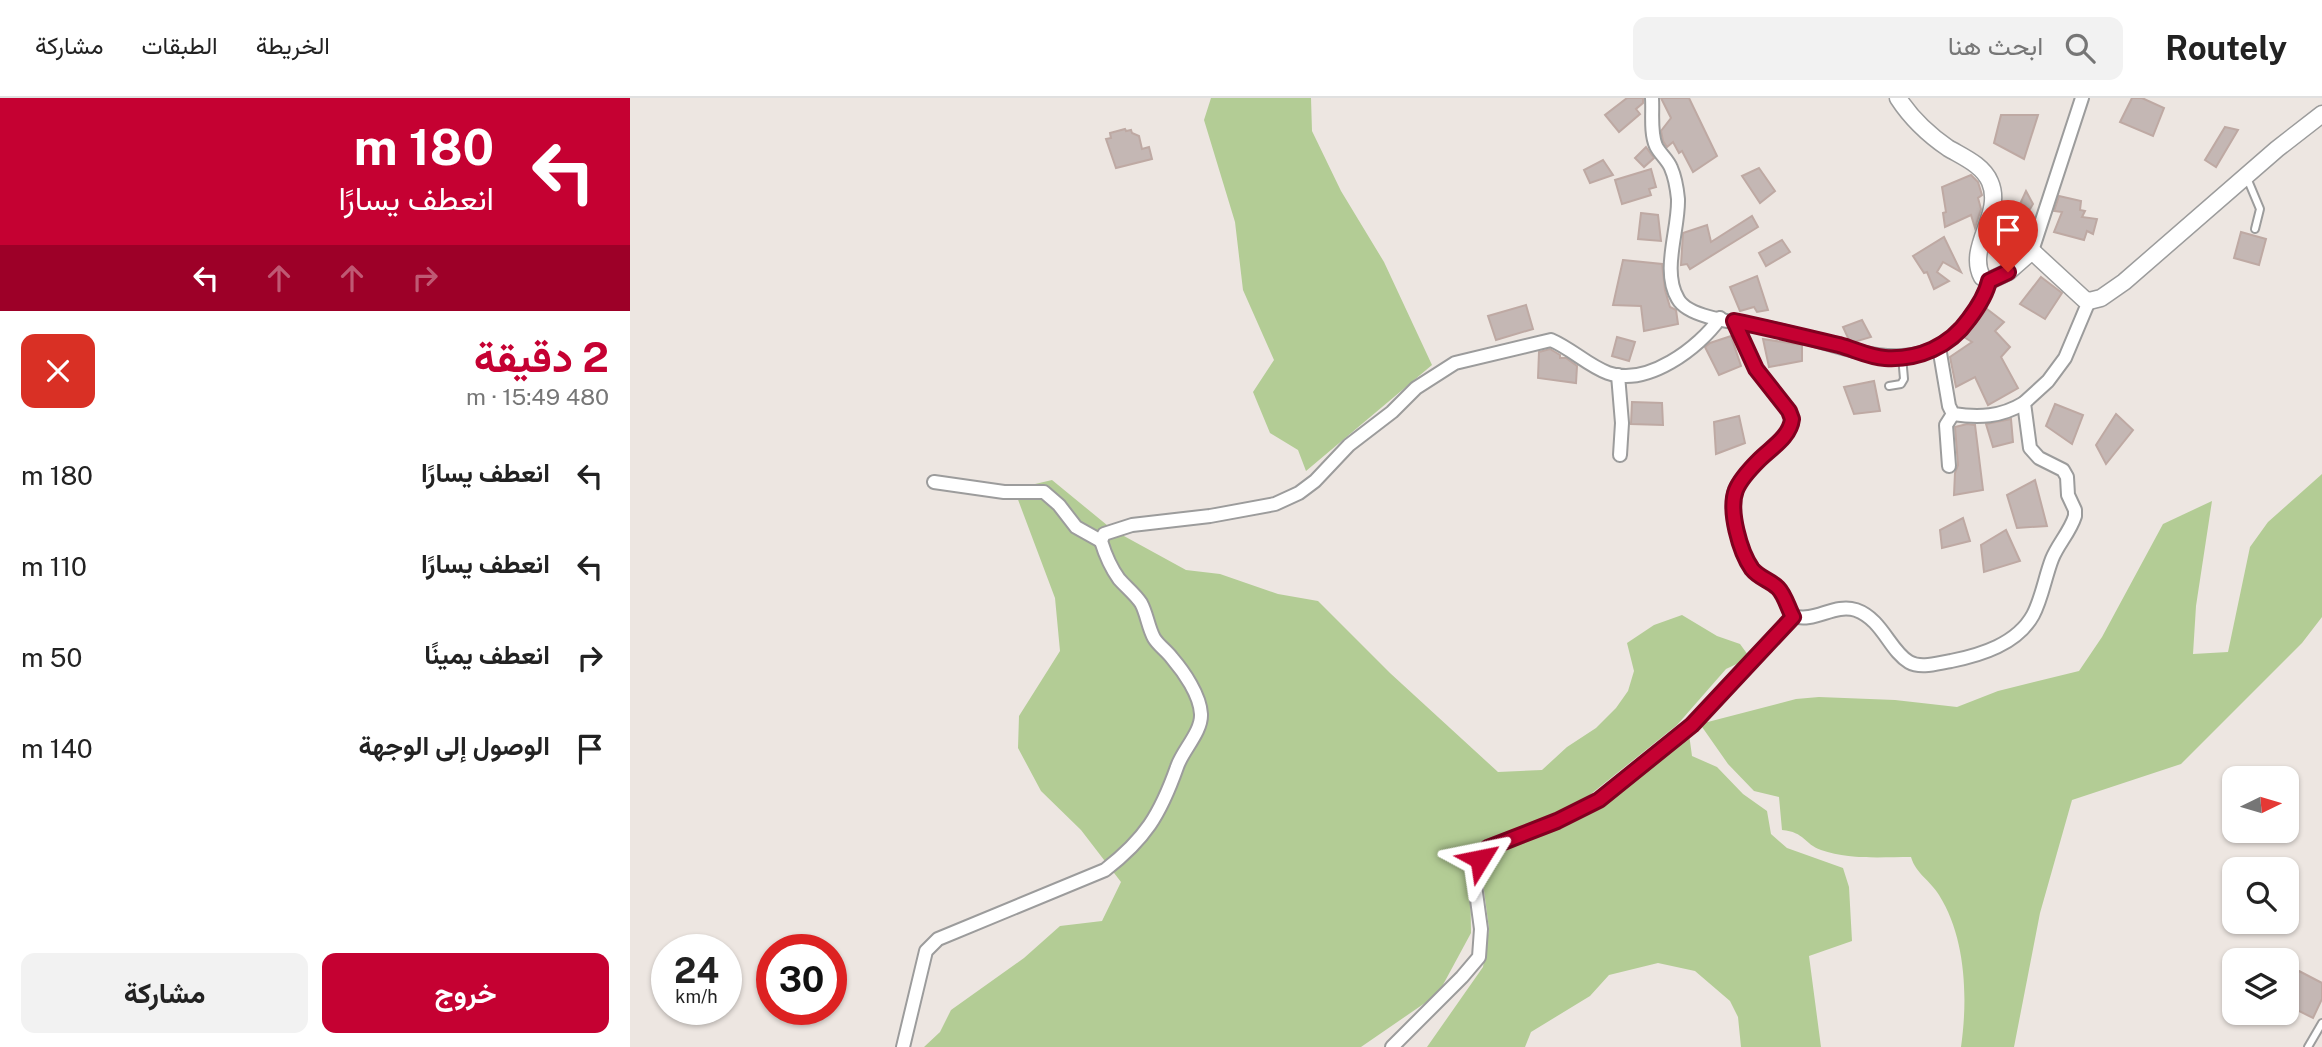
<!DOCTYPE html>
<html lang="ar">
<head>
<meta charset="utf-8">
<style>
	body { margin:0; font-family:"Public Sans",Vazirmatn,sans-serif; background:#f2f2f2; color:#222; direction:rtl; height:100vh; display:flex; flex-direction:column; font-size:26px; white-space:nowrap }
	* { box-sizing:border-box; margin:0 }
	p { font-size:23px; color:#767676 }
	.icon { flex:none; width:38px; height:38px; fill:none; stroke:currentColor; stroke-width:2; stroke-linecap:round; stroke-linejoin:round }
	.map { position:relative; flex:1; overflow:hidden; direction:ltr }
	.side { display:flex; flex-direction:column; background:#fff; width:630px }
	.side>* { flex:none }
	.banner { background:#c50132; color:#fff; overflow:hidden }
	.needle { width:46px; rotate:85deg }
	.tools { position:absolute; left:1592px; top:668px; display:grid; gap:14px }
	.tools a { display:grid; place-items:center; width:77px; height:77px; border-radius:14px; background:#fff; box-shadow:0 2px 5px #0004; font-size:35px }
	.speed { position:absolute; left:21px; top:836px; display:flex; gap:14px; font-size:35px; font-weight:700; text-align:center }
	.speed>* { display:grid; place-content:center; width:91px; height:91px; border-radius:50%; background:#fff; box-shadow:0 2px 5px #0004; line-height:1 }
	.speed small { font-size:18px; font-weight:400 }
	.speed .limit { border:10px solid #d22; background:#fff; color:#111 }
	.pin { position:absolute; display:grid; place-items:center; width:60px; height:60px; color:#fff; margin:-72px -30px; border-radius:50% 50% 50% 0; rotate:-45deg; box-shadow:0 0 7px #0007 }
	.pin .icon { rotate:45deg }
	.me { position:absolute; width:77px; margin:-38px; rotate:55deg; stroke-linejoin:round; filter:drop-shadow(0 0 5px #0008) }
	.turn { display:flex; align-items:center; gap:24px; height:147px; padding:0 21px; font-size:32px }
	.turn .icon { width:91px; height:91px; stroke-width:2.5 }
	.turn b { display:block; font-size:49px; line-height:60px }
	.lanes { display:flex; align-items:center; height:66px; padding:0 21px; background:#0003; justify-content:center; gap:35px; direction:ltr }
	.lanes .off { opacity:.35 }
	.round { display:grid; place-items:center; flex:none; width:74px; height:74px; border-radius:14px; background:#f2f2f2 }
	.overview { display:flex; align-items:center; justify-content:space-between; height:119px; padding:0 21px }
	h1 { font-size:42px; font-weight:700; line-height:52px; color:#c50132 }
	.cta { display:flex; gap:14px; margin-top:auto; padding:14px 21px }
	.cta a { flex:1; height:80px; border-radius:14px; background:#c50132; color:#fff; font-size:28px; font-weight:700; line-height:80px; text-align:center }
	.cta a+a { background:#f2f2f2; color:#222 }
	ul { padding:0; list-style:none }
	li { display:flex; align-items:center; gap:21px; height:91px; padding:0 21px }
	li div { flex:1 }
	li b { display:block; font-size:26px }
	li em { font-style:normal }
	header { display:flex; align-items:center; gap:42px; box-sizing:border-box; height:98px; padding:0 35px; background:#fff; border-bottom:2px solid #e0e0e0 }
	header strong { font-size:33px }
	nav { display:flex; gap:38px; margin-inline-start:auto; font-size:24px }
	.search { width:490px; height:63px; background:#f2f2f2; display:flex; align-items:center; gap:18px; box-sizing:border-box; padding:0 24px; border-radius:14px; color:#767676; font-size:26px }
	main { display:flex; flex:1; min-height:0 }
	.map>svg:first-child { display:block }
	.forest { fill:#b3cc95 }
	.building { fill:#c4b7b4; stroke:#bea9a3; stroke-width:2 }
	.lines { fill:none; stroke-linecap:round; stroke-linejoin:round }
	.service-casing { stroke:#9c9c9c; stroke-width:10 }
	.minor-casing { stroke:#9c9c9c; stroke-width:16 }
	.tertiary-casing { stroke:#9c9c9c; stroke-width:19 }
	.service { stroke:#fff; stroke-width:6 }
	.minor { stroke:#fff; stroke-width:12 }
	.tertiary { stroke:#fff; stroke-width:16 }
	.route-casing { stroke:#800120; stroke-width:18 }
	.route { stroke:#c50132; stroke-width:12 }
</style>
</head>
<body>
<header>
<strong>Routely</strong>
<div class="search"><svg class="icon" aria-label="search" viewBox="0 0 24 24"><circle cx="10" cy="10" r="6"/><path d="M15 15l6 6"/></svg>ابحث هنا</div>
<nav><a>الخريطة</a><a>الطبقات</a><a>مشاركة</a></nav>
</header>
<main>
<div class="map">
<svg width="1692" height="949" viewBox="0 0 1692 949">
	<rect width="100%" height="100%" fill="#ede6e1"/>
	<g class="forest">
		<path d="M581,0H681L682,33L711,93L754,164L802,267L676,373L668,352L640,335L623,294L644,262L613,192L605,124L574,22Z"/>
		<path d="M1692,376V519L1672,545L1551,666L1442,702L1410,815L1384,949H1331C1338,900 1336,840 1309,797C1300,782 1286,776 1281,759C1252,759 1219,762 1191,752C1174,746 1175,734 1152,732L1149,699L1124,693L1098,666L1070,626L1166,601L1189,599L1265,602L1327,609L1368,593L1449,573L1472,539L1533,426L1582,403L1566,508L1563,556L1598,554L1620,449L1638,424Z"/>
		<path d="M422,382L483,432L556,472L590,476L648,496L688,503L760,575L868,674L912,672L937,649L966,630L986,610L998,593L1004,573L997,545L1024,527L1052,517L1087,538L1110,546L1118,557L1113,563L1096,571L1047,627L951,704L852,749L840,766L841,835L808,896L731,949H294L310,934L321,912L394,860L430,828L472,823L491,784L451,732L411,693L388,650L389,618L430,553L425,500L384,391Z"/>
		<path d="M1059,636L1062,658L1087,669L1113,696L1137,713L1141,736L1157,750L1213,770L1219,789L1222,843L1179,858L1191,949H1111L1108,919L1100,903L1065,873L1028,865L979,877L960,898L901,934L895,949H797L853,869L859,831L852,777L859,755L923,725L955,717Z"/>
	</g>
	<g class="building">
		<path d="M997,0H1013V5L1006,11L1010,16L989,34L975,17Z"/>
		<path d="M1031,0H1059L1087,58L1063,74L1052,53L1049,55L1043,44L1037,49L1033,43L1031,33L1041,20Z"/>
		<path d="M1502,0H1512L1534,10L1523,38L1490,24Z"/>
		<path d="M1371,17H1408L1394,61L1364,45Z"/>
		<path d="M1595,29L1608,32L1586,69L1575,62Z"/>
		<path d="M495,31L496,33L501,32L502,35L509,38L512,51L519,49L522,61L486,70L476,41L481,40L480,35Z"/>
		<path d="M1016,49L1024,60L1014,69L1005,60Z"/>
		<path d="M973,62L983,77L960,85L954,72Z"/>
		<path d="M1129,70L1145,93L1130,105L1112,78Z"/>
		<path d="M1021,71L1026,89L1019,91L1021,97L992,106L985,82Z"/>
		<path d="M1341,77L1348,84L1352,97L1348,100L1351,111L1345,130L1341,117L1315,129L1313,115L1316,114L1312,89Z"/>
		<path d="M1396,93L1403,106L1400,111L1384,119Z"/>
		<path d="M1429,98L1451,103L1450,112L1455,113L1452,119L1467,121L1463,136L1457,133L1454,142L1424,134L1432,114L1424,113Z"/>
		<path d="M1378,112L1396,144L1371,164L1365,137L1371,118Z"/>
		<path d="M1011,115L1028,117L1031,143L1008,141Z"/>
		<path d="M1122,118L1128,129L1060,171L1057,166L1051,167L1053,135L1077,127L1081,144Z"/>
		<path d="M1611,134L1636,141L1629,167L1604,160Z"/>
		<path d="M1314,139L1331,174L1313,164L1307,174L1319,183L1304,191L1297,174L1294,175L1283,158Z"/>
		<path d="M1152,142L1160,154L1136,168L1129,155Z"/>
		<path d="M993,162L1032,166L1035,192L1040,209L1046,212L1048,226L1014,233L1011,208L983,207Z"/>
		<path d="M1127,178L1138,212L1127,214L1124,209L1110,213L1100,189Z"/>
		<path d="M1411,179L1432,195L1415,221L1390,206Z"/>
		<path d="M896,207L903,231L866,242L858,218Z"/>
		<path d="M1357,211L1374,224L1365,233L1380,249L1371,259L1388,290L1358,307L1345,279L1326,289L1320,259L1342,244L1334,239Z"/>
		<path d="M1232,222L1241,239L1224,244L1219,242L1213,229Z"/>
		<path d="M1101,238L1111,268L1089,277L1075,249L1080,245Z"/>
		<path d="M987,239L1005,244L999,263L982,258Z"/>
		<path d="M1133,241L1172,247V263L1139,269Z"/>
		<path d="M920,251L930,257V260H936L947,268L946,285L908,280L909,254Z"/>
		<path d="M1244,283L1250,313L1224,316L1214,289Z"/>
		<path d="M1002,304L1032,305L1033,327L1001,326Z"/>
		<path d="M1425,306L1453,317L1442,346L1416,328Z"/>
		<path d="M1486,316L1503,332L1476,366L1466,347Z"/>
		<path d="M1109,318L1115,345L1086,356L1084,324Z"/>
		<path d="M1381,321L1383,344L1363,349L1356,326Z"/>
		<path d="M1337,326L1345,327L1353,392L1324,397L1325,375L1328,367L1325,329Z"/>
		<path d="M1405,382L1417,428L1387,430L1377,397Z"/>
		<path d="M1333,420L1340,443L1312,450L1310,432Z"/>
		<path d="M1376,432L1390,463L1354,474L1351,447Z"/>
		<path d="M1669,873L1692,885V901L1683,920L1657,907V899Z"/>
	</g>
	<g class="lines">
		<defs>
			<g id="service">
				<path d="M1617,80L1630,111L1625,131"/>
				<path d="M1259,288L1271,286L1274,281L1272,258"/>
				<path d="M1678,949L1692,925"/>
			</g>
			<g id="minor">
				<path d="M1022,0C1023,15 1020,34 1026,48C1030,56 1038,62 1041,70C1045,79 1047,91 1048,101C1049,132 1031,173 1048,201C1060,223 1124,226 1148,232C1212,246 1290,289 1339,221C1348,209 1356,197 1359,183"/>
				<path d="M1402,153L1452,0"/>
				<path d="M1104,223L1126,271L1159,313L1162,321C1160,339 1140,350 1129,362C1121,370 1109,382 1105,392C1098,412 1110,455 1122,471C1129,480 1140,482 1148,490C1155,497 1158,510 1163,518"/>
				<path d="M1309,249L1319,308L1323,316C1349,320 1371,319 1394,305"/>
				<path d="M988,277L992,325L990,357"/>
				<path d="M1319,368L1316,327L1323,316"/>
				<path d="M304,384L374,394H414L429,407L446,429L471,443"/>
				<path d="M273,949L296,853L308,841L475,772C515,741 530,717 547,669C552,653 572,634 571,616C570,597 554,574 542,560C537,553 528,547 524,540C518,529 517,516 511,505C505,496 496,489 489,481C481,470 475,456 471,443L474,436L502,427L580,418L645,406L669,395L685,383L719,347L762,314L786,290L825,265L921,242C942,251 957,267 978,275C1017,289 1069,250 1090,220"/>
				<path d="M762,949L832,879L849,859L851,831L845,787L850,761L858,750L927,723L969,702L1062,627L1163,518C1185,525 1204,505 1226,512C1252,521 1260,553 1279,564C1291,571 1308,565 1321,563C1351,557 1387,546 1403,517C1412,500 1415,479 1422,461C1428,446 1440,434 1445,418V412L1438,397L1437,379L1433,372L1409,360L1400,350L1394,305L1418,283L1435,260L1459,203"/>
			</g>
			<path id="tertiary" d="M1268,0C1281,20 1299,37 1318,50C1333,59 1353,67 1360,84C1374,116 1336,149 1352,179L1359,183L1378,174L1402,153L1454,201L1459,203L1471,200L1494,184L1647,51L1692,16"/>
		</defs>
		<use href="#service" class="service-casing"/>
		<use href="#minor" class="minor-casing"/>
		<use href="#tertiary" class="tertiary-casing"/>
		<use href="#service" class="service"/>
		<use href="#minor" class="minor"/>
		<use href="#tertiary" class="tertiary"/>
	</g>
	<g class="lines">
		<defs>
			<path id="route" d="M850,761L858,750L927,723L969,702L1062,627L1163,519C1158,510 1155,497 1148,490C1140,482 1129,480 1122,471C1110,454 1098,412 1106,392C1110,382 1121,370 1129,362C1141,350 1160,339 1162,321L1159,313L1126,271L1104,223C1139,230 1174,239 1209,247C1224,251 1239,259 1255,260C1289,262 1320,248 1339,221C1348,209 1356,197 1359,183L1378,174"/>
		</defs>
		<use href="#route" class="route-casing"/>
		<use href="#route" class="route"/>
	</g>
</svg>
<div class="tools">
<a><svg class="needle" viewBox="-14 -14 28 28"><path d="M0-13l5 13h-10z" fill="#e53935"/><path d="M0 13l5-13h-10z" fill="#767676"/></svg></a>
<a><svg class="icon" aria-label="search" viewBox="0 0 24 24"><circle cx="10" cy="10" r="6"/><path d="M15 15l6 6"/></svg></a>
<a><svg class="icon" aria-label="layers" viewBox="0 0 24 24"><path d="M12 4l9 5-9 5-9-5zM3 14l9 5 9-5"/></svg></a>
</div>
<div class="speed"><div>24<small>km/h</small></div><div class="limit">30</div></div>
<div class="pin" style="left:1378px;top:174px;background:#d93025"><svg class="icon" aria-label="arrive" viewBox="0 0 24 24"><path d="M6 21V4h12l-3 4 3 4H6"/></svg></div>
<svg class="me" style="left:850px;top:761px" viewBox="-20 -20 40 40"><path d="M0-17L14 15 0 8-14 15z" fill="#c50132" stroke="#fff" stroke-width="4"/></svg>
</div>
<section class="side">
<div class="banner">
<div class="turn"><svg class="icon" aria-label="left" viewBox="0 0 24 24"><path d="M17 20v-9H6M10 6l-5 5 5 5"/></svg><div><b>180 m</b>انعطف يسارًا</div></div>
<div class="lanes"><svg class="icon" aria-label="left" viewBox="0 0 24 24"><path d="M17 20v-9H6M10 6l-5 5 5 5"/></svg><svg class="icon off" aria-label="ahead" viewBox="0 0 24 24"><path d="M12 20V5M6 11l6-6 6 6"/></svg><svg class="icon off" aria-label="ahead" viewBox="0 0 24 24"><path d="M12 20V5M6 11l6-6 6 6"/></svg><svg class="icon off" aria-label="right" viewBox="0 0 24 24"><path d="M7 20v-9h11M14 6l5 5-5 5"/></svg></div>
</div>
<div class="overview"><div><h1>2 دقيقة</h1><p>480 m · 15:49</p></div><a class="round" style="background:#d93025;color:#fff"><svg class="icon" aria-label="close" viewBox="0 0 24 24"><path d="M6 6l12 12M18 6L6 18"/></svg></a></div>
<ul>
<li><svg class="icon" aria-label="left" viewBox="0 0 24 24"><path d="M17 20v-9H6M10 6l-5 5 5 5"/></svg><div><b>انعطف يسارًا</b></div><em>180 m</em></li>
<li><svg class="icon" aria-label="left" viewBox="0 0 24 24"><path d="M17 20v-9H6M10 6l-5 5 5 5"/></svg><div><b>انعطف يسارًا</b></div><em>110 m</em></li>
<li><svg class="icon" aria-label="right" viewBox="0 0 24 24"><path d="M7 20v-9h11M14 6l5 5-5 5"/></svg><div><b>انعطف يمينًا</b></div><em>50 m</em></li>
<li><svg class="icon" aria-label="arrive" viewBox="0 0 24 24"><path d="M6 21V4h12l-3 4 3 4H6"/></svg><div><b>الوصول إلى الوجهة</b></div><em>140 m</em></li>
</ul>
<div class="cta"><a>خروج</a><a>مشاركة</a></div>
</section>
</main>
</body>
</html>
